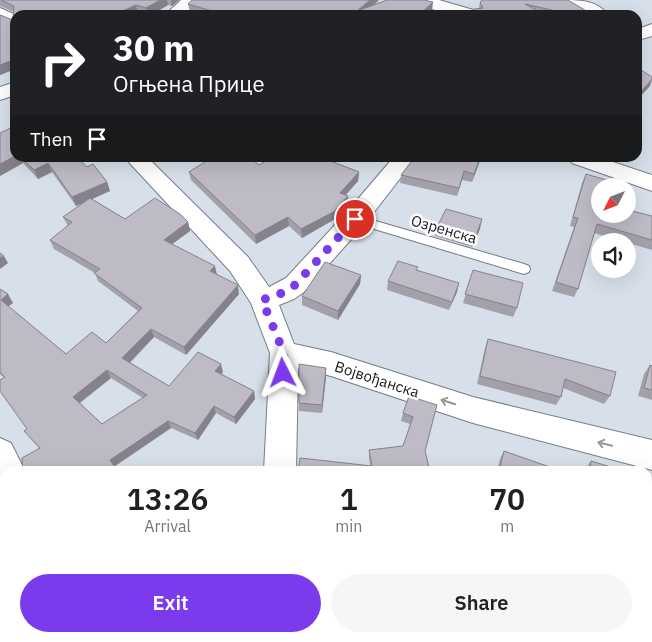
<!DOCTYPE html>
<html lang="en">
<head>
<meta charset="utf-8">
<style>
	body { margin:0; font-family:"IBM Plex Sans",sans-serif; background:#f6f6f6; color:#202124; height:100vh; display:flex; flex-direction:column; font-size:19px; white-space:nowrap }
	* { box-sizing:border-box; margin:0 }
	p { font-size:16px; color:#757577 }
	.icon { flex:none; width:28px; height:28px; fill:none; stroke:currentColor; stroke-width:2; stroke-linecap:round; stroke-linejoin:round }
	.map { position:relative; flex:1; overflow:hidden }
	.panel { position:absolute; left:0px; top:466px; width:652px; height:176px; display:flex; flex-direction:column; background:#fff; border-radius:15px 15px 0 0; box-shadow:0 5px 20px #0002 }
	.panel>* { flex:none }
	.banner { position:absolute; left:10px; top:10px; width:632px; height:152px; border-radius:15px; box-shadow:0 5px 20px #0002; background:#202124; color:#fff; overflow:hidden }
	.needle { width:32px; rotate:228deg }
	.controls { position:absolute; left:591px; top:178px; display:grid; gap:10px }
	.controls a { display:grid; place-items:center; width:45px; height:45px; border-radius:50%; background:#fff; box-shadow:0 5px 20px #0002; font-size:25px }
	.pin { position:absolute; display:grid; place-items:center; width:42px; height:42px; color:#fff; margin:-21px; border:2px solid #fff; border-radius:50%; box-shadow:0 1px 5px #0007 }
	.me { position:absolute; width:55px; margin:-28px; rotate:357deg; stroke-linejoin:round; filter:drop-shadow(0 0 4px #0008) }
	.turn { display:flex; align-items:center; gap:18px; height:105px; padding:0 20px; font-size:22px }
	.turn .icon { width:65px; height:65px; stroke-width:2.5 }
	.turn b { display:block; font-size:35px; line-height:42px }
	.then { display:flex; align-items:center; height:48px; padding:0 20px; background:#0003; gap:10px; font-size:19px }
	.eta { display:flex; justify-content:space-evenly; align-items:center; height:85px; text-align:center }
	.eta b { font-size:30px; font-weight:600; line-height:35px }
	.cta { display:flex; gap:10px; margin-top:auto; padding:10px 20px }
	.cta a { flex:1; height:58px; border-radius:30px; background:#7c3aed; color:#fff; font-size:20px; font-weight:600; line-height:58px; text-align:center }
	.cta a+a { background:#f6f6f6; color:#202124 }
	.map>svg:first-child { display:block }
	.green { fill:#96d19c }
	.lines { fill:none; stroke-linecap:round; stroke-linejoin:round }
	.lane-casing { stroke:#747c84; stroke-width:2 }
	.street-casing { stroke:#747c84; stroke-width:2 }
	.lane { fill:#fff; fill-rule:evenodd }
	.street { fill:#fff; fill-rule:evenodd }
	.wall { fill:#a3a0aa; fill-rule:evenodd }
	.shaded-wall { fill:#85828b }
	.building { fill:#bebac6; stroke:#85828b; fill-rule:evenodd }
	.oneway { stroke:#969799 }
	.route { stroke:#7c3aed; stroke-width:9; stroke-dasharray:0 16.2 }
	.labels { text-anchor:middle; dominant-baseline:central; stroke-width:5; stroke-linejoin:round; paint-order:stroke }
	.street-label { font-size:15px; fill:#15181c; stroke:#fff }
</style>
</head>
<body>
<div class="map">
<svg width="652" height="642" viewBox="0 0 652 642">
	<rect width="100%" height="100%" fill="#d7e0ea"/>
	<path class="green" d="M648,590L652,592V642H289V638H648Z"/>
	<g class="lines">
		<defs>
			<path id="lane" d="M355,215L524,264L529,266L530,269L529,272L524,274L351,222L349,219L351,216Z"/>
			<g id="street">
				<path d="M181,0H200L184,15H165Z"/>
				<path d="M412,0H439L477,11L480,15H452L415,4Z"/>
				<path d="M565,0C581,0 598,1 608,15C592,15 575,14 565,0Z"/>
				<path d="M0,8L16,15L15,27L0,21Z"/>
				<path d="M652,24V36L638,40V29Z"/>
				<path d="M15,82V95L0,100V87Z"/>
				<path d="M125,158H148L248,257L269,287L286,278L346,213L393,158H416L364,225L304,292L294,299L279,305L294,344L331,352L473,397L652,440V470L473,423L331,376L298,368L296,471H264L270,353L251,303L230,271Z"/>
				<path d="M569,158H601L652,175V191L572,163Z"/>
				<path d="M0,438L11,443L25,471H5V485L0,483Z"/>
				<path d="M5,559V596L0,598V561Z"/>
				<path d="M181,638H224L226,642H183Z"/>
				<rect x="254" y="638" width="38" height="4"/>
			</g>
		</defs>
		<use href="#lane" class="lane-casing"/>
		<use href="#street" class="street-casing"/>
		<use href="#lane" class="lane"/>
		<use href="#street" class="street"/>
	</g>
	<g class="wall">
		<path d="M0,0H179L172,6L168,5L151,15H143L138,13L15,15V69L0,75V15L13,20L14,12L0,6Z"/>
		<path d="M379,0L374,5L432,11L427,15H198L190,12L188,4Z"/>
		<path d="M568,0L593,15H468L479,8L480,2Z"/>
		<path d="M15,158H77L87,167L107,182L110,191L92,199L125,219L188,222L190,231L172,244L217,274L239,294L186,355L154,337L130,363L169,386L223,372L221,374L254,391L255,399L236,424L216,413L198,440L171,428L115,466L117,471H23L39,448L24,431L27,429L4,378L0,374V289L13,303L8,306L66,354L106,343L138,311L98,281L95,273L54,249L50,240L68,226L63,217L83,203L76,206L52,172L38,179L23,163L0,176ZM111,378L143,398L102,424L80,403Z"/>
		<path d="M272,158H338L334,162L359,172L358,181L346,195L348,205L335,219L302,238L289,226L256,244L191,180L189,172L259,165Z"/>
		<path d="M414,158H481L472,182L462,180L457,196L400,183L401,175Z"/>
		<path d="M586,174L600,214L652,216V250L628,243V241H622L594,233L578,289L574,297L552,291L574,227L570,226L582,183Z"/>
		<path d="M437,227L480,229L472,247L435,236Z"/>
		<path d="M417,270L457,292L449,310L387,290L388,281Z"/>
		<path d="M473,270L517,308L513,317L463,303Z"/>
		<path d="M361,275L360,284L338,320L302,305V296Z"/>
		<path d="M488,339L610,396L604,404L563,388L561,397L556,405L477,384L485,348Z"/>
		<path d="M650,365L652,366V400L638,396L644,374Z"/>
		<path d="M326,377L322,413L299,411V403Z"/>
		<path d="M409,396L425,451L430,471L370,465L369,457V450L403,446L410,424L401,421L403,413Z"/>
		<path d="M504,451L561,471H497L500,459Z"/>
		<path d="M591,461L624,471H585L586,468Z"/>
		<path d="M648,479L652,480V538L648,536Z"/>
		<path d="M236,638H252V640H258L259,642H239L237,641Z"/>
	</g>
	<g class="shaded-wall">
		<path d="M160,0H167L168,5L151,15H148L146,8Z"/>
		<path d="M171,0H179L172,6Z"/>
		<path d="M370,0H379L362,15L357,11Z"/>
		<path d="M433,2L432,11L427,15H419Z"/>
		<path d="M136,5L138,13L134,15H114Z"/>
		<path d="M15,59V69L0,75V65Z"/>
		<path d="M652,79L650,86L638,99V95Z"/>
		<path d="M15,156V158H20L23,163L0,176V164Z"/>
		<path d="M177,158H186L177,161Z"/>
		<path d="M330,158H338L328,168V160Z"/>
		<path d="M480,158H481L472,182L474,174Z"/>
		<path d="M48,163L52,172L38,179L34,170Z"/>
		<path d="M464,171L462,180L457,196L459,188Z"/>
		<path d="M359,172L358,181L340,201V193Z"/>
		<path d="M107,182L110,191L76,206L72,197Z"/>
		<path d="M348,196V205L335,219L302,238L301,229Z"/>
		<path d="M288,217L289,226L256,244L255,235Z"/>
		<path d="M482,219L480,229L472,247L475,238Z"/>
		<path d="M188,222L190,231L167,248L164,240Z"/>
		<path d="M4,256L8,263L0,269V258Z"/>
		<path d="M215,266L217,275L210,271Z"/>
		<path d="M361,275L360,284L338,320V311Z"/>
		<path d="M459,283L457,292L449,310L452,302Z"/>
		<path d="M238,285L239,294L186,355L184,347Z"/>
		<path d="M8,294L13,303L6,308L1,300Z"/>
		<path d="M151,329L154,337L126,366L122,358Z"/>
		<path d="M221,364L223,372L217,379L215,371Z"/>
		<path d="M326,368V377L322,413V405Z"/>
		<path d="M107,370L111,378L78,404L73,397Z"/>
		<path d="M254,391L255,399L236,424L234,417Z"/>
		<path d="M214,406L216,413L198,440L195,433Z"/>
		<path d="M168,421L171,428L115,466L110,460Z"/>
	</g>
	<g class="building">
		<path d="M1,0H160L146,8L136,5L114,15H15V59L0,65V15L13,20L14,6Z"/>
		<path d="M192,0H370L357,11L387,0H424L433,2L419,15H207L212,11L188,4Z"/>
		<path d="M482,0H568L593,15H573L525,4L545,15H468L474,9L483,8L480,2Z"/>
		<path d="M638,68L652,77V79L638,95Z"/>
		<path d="M15,126V156L0,164V133Z"/>
		<path d="M22,158H77L87,167L93,164L107,182L72,197L48,163L34,170Z"/>
		<path d="M211,158H250L259,165L272,158H330L328,160L359,172L340,193L348,196L335,211L301,229L288,217L255,235L189,172Z"/>
		<path d="M414,158H480L474,174L464,171L459,188L401,175Z"/>
		<path d="M586,174L610,181L608,186H600V214H628V210L652,216V240L597,224L578,289L556,282L578,218L573,217Z"/>
		<path d="M90,198L125,219L155,198L180,214L188,222L164,240L215,266L210,271L238,285L184,347L151,329L122,358L169,386L198,352L221,364L215,371L254,391L234,417L214,406L195,433L168,421L110,460L117,471H92L90,469L87,471H23L22,458L40,448L24,431L27,429L0,391V380L5,377L0,372V289L8,294L1,300L66,354L92,332L106,343L142,308L94,273L100,269L50,240L72,222L63,217ZM107,370L147,395L102,424L73,397Z"/>
		<path d="M446,209L482,219L475,238L437,227Z"/>
		<path d="M0,253L4,256L0,258Z"/>
		<path d="M398,261L418,267L416,270L459,283L452,302L388,281Z"/>
		<path d="M325,262L361,275L338,311L302,296Z"/>
		<path d="M473,270L523,283L517,308L465,294Z"/>
		<path d="M488,339L616,372L610,396L565,379L561,397L480,376Z"/>
		<path d="M299,364L326,368L322,405L299,403Z"/>
		<path d="M650,365L652,366V390L644,388Z"/>
		<path d="M409,396L437,405L425,451L430,471H298L300,458L372,466L369,450L403,446L413,417L403,413Z"/>
		<path d="M504,451L561,471H499Z"/>
		<path d="M591,461L624,471H590Z"/>
		<path d="M648,479L652,480V529L648,527Z"/>
		<path d="M236,638H251V639L258,640V642H246Z"/>
	</g>
	<defs><path id="oneway-shaft" d="M-6 0H5M1.5-3L5.5 0L1.5 3" fill="none" stroke-width="1.6" stroke-linecap="round" stroke-linejoin="round" transform="scale(1.25)"/></defs>
	<g class="oneway">
		<use href="#oneway-shaft" transform="translate(448 402) rotate(-162)"/>
		<use href="#oneway-shaft" transform="translate(605 444) rotate(-166)"/>
	</g>
	<g class="lines">
		<path class="route" d="M283,373L284,353L262,300L285,292L295,285L355,219"/>
	</g>
	<g class="labels">
		<g class="street-label">
			<text transform="translate(444 229) rotate(16)">Озренска</text>
			<text transform="translate(377 379) rotate(18)">Војвођанска</text>
		</g>
	</g>
</svg>
<div class="controls">
<a><svg class="needle" viewBox="-14 -14 28 28"><path d="M0-13l5 13h-10z" fill="#e53935"/><path d="M0 13l5-13h-10z" fill="#757577"/></svg></a>
<a><svg class="icon" aria-label="sound" viewBox="0 0 24 24"><path d="M4 9h4l5-4v14l-5-4H4zM17 9q2 3 0 6"/></svg></a>
</div>
<div class="pin" style="left:355px;top:219px;background:#d93025"><svg class="icon" aria-label="arrive" viewBox="0 0 24 24"><path d="M6 21V4h12l-3 4 3 4H6"/></svg></div>
<svg class="me" style="left:283px;top:373px" viewBox="-20 -20 40 40"><path d="M0-17L14 15 0 8-14 15z" fill="#7c3aed" stroke="#fff" stroke-width="4"/></svg>
<div class="banner">
<div class="turn"><svg class="icon" aria-label="right" viewBox="0 0 24 24"><path d="M7 20v-9h11M14 6l5 5-5 5"/></svg><div><b>30 m</b>Огњена Прице</div></div>
<div class="then">Then<svg class="icon" aria-label="arrive" viewBox="0 0 24 24"><path d="M6 21V4h12l-3 4 3 4H6"/></svg></div>
</div>
<section class="panel">
<div class="eta">
<div><b>13:26</b><p>Arrival</p></div>
<div><b>1</b><p>min</p></div>
<div><b>70</b><p>m</p></div>
</div>
<div class="cta"><a>Exit</a><a>Share</a></div>
</section>
</div>
</body>
</html>
